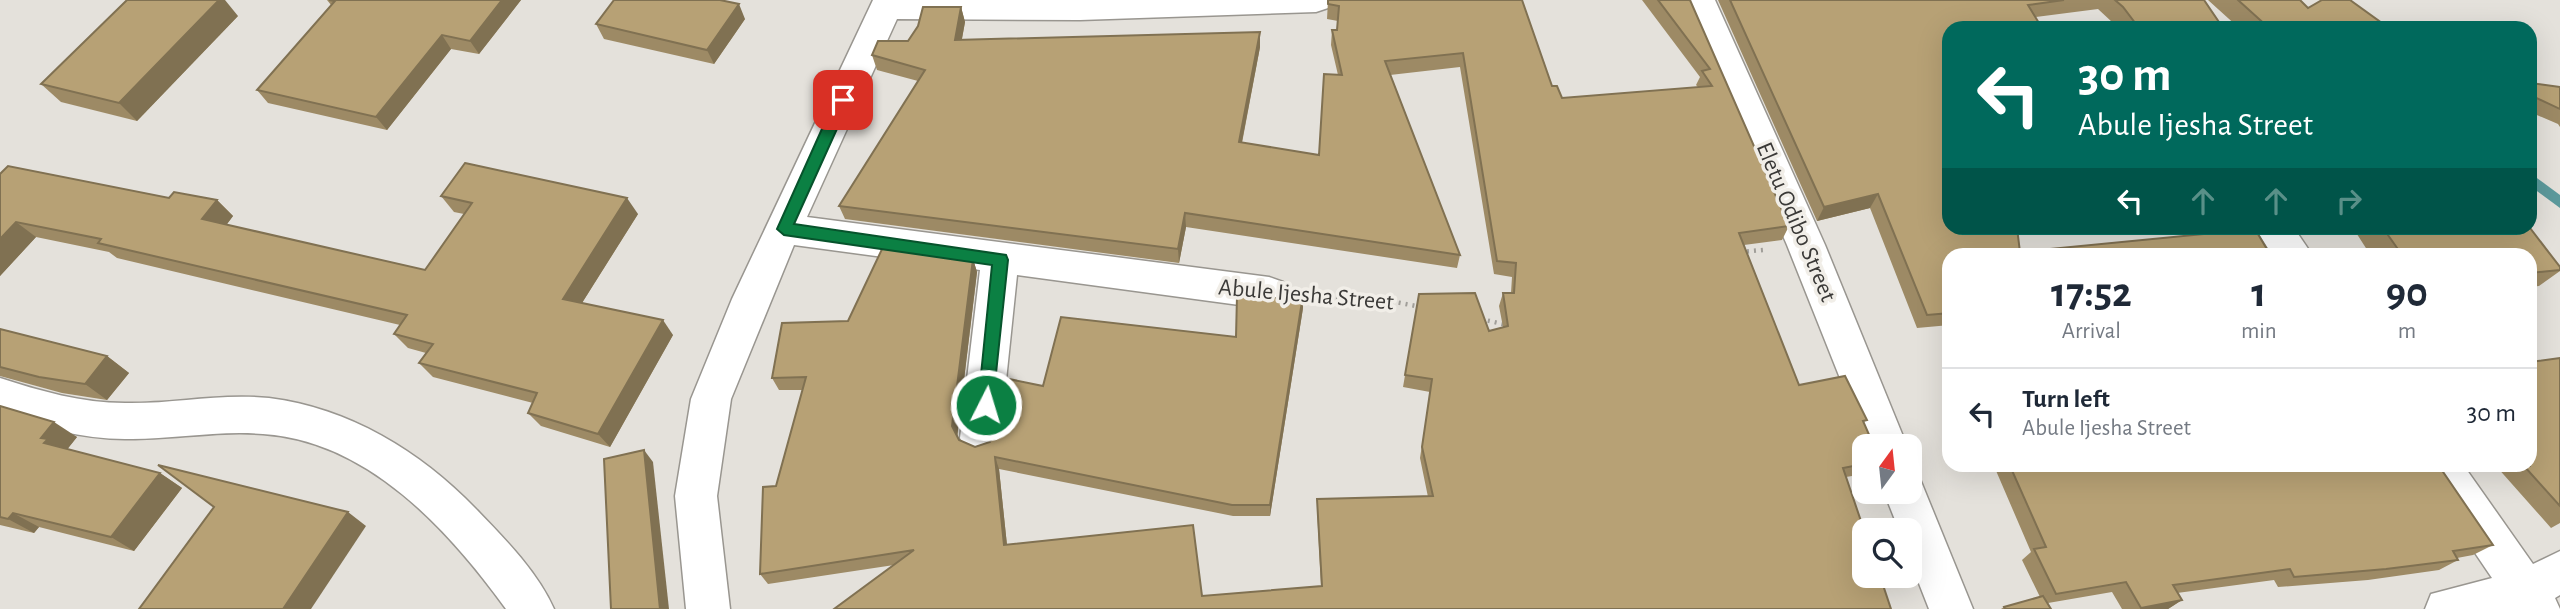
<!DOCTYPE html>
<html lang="en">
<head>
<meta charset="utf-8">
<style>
	body { margin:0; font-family:"Alegreya Sans",sans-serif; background:#f2f2f3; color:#1f2937; height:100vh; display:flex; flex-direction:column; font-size:26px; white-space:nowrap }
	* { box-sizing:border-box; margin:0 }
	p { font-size:23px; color:#747a83 }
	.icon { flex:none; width:38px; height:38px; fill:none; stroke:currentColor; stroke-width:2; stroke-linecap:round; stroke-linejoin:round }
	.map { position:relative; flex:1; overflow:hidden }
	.sheet { position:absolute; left:1942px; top:248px; width:595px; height:224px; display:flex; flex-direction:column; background:#fff; border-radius:21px; box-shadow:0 7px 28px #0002 }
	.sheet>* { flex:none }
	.banner { position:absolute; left:1942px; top:21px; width:595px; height:214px; border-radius:21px; box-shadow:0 7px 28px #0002; background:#00695c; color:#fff; overflow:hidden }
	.needle { width:46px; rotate:15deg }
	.buttons { position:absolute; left:1852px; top:434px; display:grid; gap:14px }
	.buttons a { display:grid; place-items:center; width:70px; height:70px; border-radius:14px; background:#fff; box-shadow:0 7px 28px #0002; font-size:35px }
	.pin { position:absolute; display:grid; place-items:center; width:60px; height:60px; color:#fff; margin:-30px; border-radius:14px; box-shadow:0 4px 10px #0006 }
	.me { position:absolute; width:77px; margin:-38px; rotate:5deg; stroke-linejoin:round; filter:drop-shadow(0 0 5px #0008) }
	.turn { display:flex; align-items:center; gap:24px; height:147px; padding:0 21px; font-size:32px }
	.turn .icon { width:91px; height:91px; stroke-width:2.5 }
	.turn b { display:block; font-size:49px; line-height:60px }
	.lanes { display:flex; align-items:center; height:66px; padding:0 21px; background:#0003; justify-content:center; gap:35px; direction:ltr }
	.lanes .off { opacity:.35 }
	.eta { display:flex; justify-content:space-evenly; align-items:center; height:119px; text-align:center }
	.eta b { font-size:42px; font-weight:700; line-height:49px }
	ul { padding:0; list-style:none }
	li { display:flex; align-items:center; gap:21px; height:91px; padding:0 21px; border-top:2px solid #e0e1e3 }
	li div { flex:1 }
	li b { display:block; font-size:26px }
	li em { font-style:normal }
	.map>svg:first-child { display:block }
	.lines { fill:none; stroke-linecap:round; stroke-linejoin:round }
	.stream { fill:#5c9a9c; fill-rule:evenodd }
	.minor-casing { stroke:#999690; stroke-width:3 }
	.path { stroke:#a09e99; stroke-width:4.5; stroke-dasharray:2 5; stroke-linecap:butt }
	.minor { fill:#fff; fill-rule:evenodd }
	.wall { fill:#9d8a65 }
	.shaded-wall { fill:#807152 }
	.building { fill:#b7a175; stroke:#807152; stroke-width:2 }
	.route { fill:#0b8043; stroke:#07532c; stroke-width:2 }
	.labels { text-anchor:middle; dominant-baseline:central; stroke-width:7; stroke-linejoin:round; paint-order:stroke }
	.street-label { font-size:24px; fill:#3a3937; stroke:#f1eee8 }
</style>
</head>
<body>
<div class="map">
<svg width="2560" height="609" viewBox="0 0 2560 609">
	<rect width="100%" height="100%" fill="#e4e1db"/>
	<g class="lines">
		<path class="stream" d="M2530,173L2560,195V208L2530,186Z"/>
		<defs>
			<g id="minor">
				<path d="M873,0H1333L1328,8L1316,12L1080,20L897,19L807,217L1269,277L1283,282L1288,293L1283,304L1269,309L1017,275L1000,438L994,451L980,456L966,451L960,438L980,270L794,245L731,399L717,496L730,609H686L675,496L691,399L732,299Z"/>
				<path d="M1681,0H1715L1825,245L1907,446H1867L1787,245Z"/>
				<path d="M2255,228H2294L2313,256H2273Z"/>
				<path d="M0,378C40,391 82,403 125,403C173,404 220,393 269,398C349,408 420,451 476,509C504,538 537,571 554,609H506C448,529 368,441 263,434C217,430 171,440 125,439C82,439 40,427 0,414Z"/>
				<path d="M2420,466H2464L2533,564L2560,551V595L2555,598L2560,609H2425L2431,594L2492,578L2425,479Z"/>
				<path d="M1909,475L1920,479L1973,609H1929L1909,558V530H1899L1884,492H1909Z"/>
			</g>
		</defs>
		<use href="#minor" class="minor-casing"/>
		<g class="path">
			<path d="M1740,252L1763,250"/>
			<path d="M1308,296L1385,300L1421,307"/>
			<path d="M1481,319L1507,325"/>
		</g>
		<use href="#minor" class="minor"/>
	</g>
	<g class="wall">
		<path d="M327,0H521L479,54L451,49L387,130L268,103L257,90L331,5Z"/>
		<path d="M1328,0L1552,86L1562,98L1698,87L1696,85L1700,77L1642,0H1690L1789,226L1782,240L1744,245L1799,385L1864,424V474L1846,477L1864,576L834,609L894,565L768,584L760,574L776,486L803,390H779L772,378L848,321L973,259L977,272L957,437L959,440L975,447L990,442L1043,386L1236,337L1303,308L1270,516H1233L999,469L1007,545L1202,596L1321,586L1317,510V499L1428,497L1420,458L1430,392L1403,387L1419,294L1489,331L1503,327L1499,306L1503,293H1511L1512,277L1494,274L1460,67L1390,75L1460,255L1457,268L1186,227L1179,263L845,219L839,206L918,81L877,70L872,55L908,41L961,7L965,22L962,39L1260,47L1242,143L1319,155L1338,75L1331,45L1332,30H1337L1338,21L1327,19Z"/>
		<path d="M1718,0H2204L2223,28H2117L2112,22L2098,9L1950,28L2020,252L2271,256H1950V325L1917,328L1870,208L1817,221Z"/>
		<path d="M2208,0H2300L2308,8L2372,28H2239Z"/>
		<path d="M238,16L137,121L61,102L41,84Z"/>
		<path d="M745,19L714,64L604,39L596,24Z"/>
		<path d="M2560,87V127L2558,124L2530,112V95Z"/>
		<path d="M0,174L169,198L217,200L233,216L226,225L425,270L464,214L454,212L441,196L638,214L582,303L673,335L610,447L541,426L528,413L533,403L433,377L419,363L426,353L408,348L394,334L400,325L117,258L109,252L36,237L0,276Z"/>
		<path d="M2359,228H2530L2560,267V271L2539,286L2530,287V256H2371L2355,231Z"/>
		<path d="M0,329L107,356L129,373L107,400L62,393L0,376Z"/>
		<path d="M2560,358V523L2551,528L2496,466H2530Z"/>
		<path d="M1950,391V417L1942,400Z"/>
		<path d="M0,406L77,437L67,449L160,473L182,488L134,551L39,527L34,533L0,525Z"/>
		<path d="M1994,466H2439L2493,545L2473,555L2457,558L2458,560L2439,570L2368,580L2278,587L2274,580L2177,593L2182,600L2168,609H2122L2112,592L2048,603L2051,609H2001L2004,607L2040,597L2022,560L2031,552Z"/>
	</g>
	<g class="shaded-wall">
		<path d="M219,0H225L238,16L137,121L119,103Z"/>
		<path d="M502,0H521L479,54L470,41Z"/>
		<path d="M739,4L745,19L714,64L707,50Z"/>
		<path d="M961,7L965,22L959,54L955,40Z"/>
		<path d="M2379,21L2372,28H2366Z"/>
		<path d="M1260,32V47L1239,157V142Z"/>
		<path d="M442,35L451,49L387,130L376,117Z"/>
		<path d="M1878,194L1870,208L1817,221L1824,207Z"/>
		<path d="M627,198L638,214L575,314L563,299Z"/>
		<path d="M217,200L233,216L219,235L202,219Z"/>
		<path d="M1185,213L1186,227L1179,263L1178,249Z"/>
		<path d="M16,222L36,237L0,276V239Z"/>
		<path d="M973,259L977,272L957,438L952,426Z"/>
		<path d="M1303,295V308L1270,516V505Z"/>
		<path d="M663,320L673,335L610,447L598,434Z"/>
		<path d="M107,356L129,373L107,400L85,384Z"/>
		<path d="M54,422L77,437L66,451L44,443L41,438Z"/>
		<path d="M644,450L653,462L669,609H660Z"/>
		<path d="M995,457L999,469L1008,555L1004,545Z"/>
		<path d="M160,473L182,488L134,551L111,537Z"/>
		<path d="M348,512L366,526L311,609H283Z"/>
		<path d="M13,513L39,527L34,533L8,519Z"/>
		<path d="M2182,600L2168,609H2140L2141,608Z"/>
	</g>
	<g class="building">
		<path d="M127,0H219L119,103L41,84Z"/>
		<path d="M329,0H502L470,41L442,35L376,117L257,90L335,1Z"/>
		<path d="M614,0H720L739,4L707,50L596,24Z"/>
		<path d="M1328,0H1522L1552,86H1557L1562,98L1712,86L1702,71L1710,69L1658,0H1690L1789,226L1739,233L1799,385L1845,376L1867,420L1863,421L1874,446H1864V464L1843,468L1864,530V576H1880L1891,609H834L914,550L760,574L763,487L776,486L806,377L772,378L782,323L848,321L883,247L973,259L952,426L959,440L975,447L990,442L998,427L1004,378L1043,386L1061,317L1236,337L1237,296L1268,299L1303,295L1270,505H1232L995,457L1004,545L1193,525L1202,596L1322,586L1317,499L1433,496L1422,447L1432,379L1405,375L1419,294L1475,293L1489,331L1508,326L1503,293H1514L1516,263L1497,261L1463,53L1385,61L1460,255L1185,213L1178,249L839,206L925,70L872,55L878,41H908L918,26L923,7H961L955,40L1260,32L1239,142L1319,155L1324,74L1342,75L1332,30H1337L1339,6L1328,4Z"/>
		<path d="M1730,0H2064L2028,5L2042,28H1950V228H2017L2020,252L2255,229L2271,256H1950V313L1927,315L1878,194L1824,207Z"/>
		<path d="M2115,0H2204L2223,28H2139L2123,7Z"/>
		<path d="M2238,0H2300L2308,8L2322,0H2350L2379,21L2366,28H2269Z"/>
		<path d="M2530,83L2560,87V109L2530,95Z"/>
		<path d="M465,163L627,198L563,299L663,320L598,434L528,413L537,393L419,363L433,344L394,334L407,315L98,243L101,239L16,222L0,239V174L8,166L169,198L174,192L217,200L202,219L425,270L472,203L441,196Z"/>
		<path d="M2383,228H2530L2560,267V270L2530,273V256H2424L2420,250L2400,252Z"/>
		<path d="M0,329L107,356L85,384L39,377L0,367Z"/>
		<path d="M2560,358V506L2524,466H2530V362Z"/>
		<path d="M0,406L54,422L41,438L48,439L44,443L160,473L111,537L13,513L8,519L0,517Z"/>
		<path d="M644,450L660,609H611L604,459Z"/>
		<path d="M158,465L348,512L283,609H139L214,507Z"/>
		<path d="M2010,466H2439L2493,545L2453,551L2458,560L2386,569L2294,577L2290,569L2173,585L2182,600L2141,608L2126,582L2056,594L2034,549L2046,547Z"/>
		<path d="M2043,596L2051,609H2005L2004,607Z"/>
	</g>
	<path class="route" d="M843,94L850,100L794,224L1006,255L1008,260L992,411H980L978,405L992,265L784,235L777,229L835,100Z"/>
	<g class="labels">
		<g class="street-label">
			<text transform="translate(1796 222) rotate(67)">Eletu Odibo Street</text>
			<text transform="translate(1306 295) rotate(5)">Abule Ijesha Street</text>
		</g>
	</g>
</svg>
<div class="buttons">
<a><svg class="needle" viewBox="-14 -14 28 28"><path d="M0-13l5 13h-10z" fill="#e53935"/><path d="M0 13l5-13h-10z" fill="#747a83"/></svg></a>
<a><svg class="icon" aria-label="search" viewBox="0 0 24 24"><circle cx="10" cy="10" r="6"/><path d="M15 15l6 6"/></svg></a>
</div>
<div class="pin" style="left:843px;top:100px;background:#d93025"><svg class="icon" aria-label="arrive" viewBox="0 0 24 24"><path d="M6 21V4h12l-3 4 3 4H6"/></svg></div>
<svg class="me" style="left:986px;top:405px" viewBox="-20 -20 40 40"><circle r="17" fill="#0b8043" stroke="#fff" stroke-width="3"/><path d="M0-11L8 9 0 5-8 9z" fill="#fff"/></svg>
<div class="banner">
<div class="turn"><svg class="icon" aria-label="left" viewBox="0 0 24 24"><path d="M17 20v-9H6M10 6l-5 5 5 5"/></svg><div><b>30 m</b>Abule Ijesha Street</div></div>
<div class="lanes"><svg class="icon" aria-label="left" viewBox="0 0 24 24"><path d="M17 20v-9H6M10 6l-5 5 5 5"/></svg><svg class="icon off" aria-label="ahead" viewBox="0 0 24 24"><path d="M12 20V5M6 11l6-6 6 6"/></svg><svg class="icon off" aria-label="ahead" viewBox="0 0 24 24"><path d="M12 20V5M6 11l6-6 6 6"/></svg><svg class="icon off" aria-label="right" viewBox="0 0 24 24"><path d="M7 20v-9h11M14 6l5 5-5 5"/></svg></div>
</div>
<section class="sheet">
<div class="eta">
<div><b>17:52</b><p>Arrival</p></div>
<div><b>1</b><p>min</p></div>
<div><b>90</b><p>m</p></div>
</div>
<ul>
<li><svg class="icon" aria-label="left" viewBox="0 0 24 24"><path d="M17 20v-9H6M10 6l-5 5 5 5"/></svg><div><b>Turn left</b><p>Abule Ijesha Street</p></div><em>30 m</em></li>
</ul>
</section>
</div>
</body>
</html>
